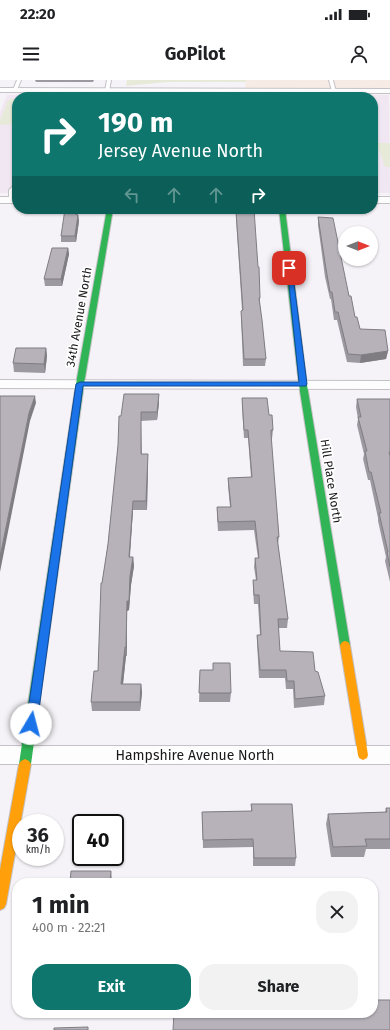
<!DOCTYPE html>
<html lang="en">
<head>
<meta charset="utf-8">
<style>
	body { margin:0; font-family:"Fira Sans",sans-serif; background:#f2f2f2; color:#202124; height:100vh; display:flex; flex-direction:column; font-size:15px; white-space:nowrap }
	* { box-sizing:border-box; margin:0 }
	p { font-size:13px; color:#757577 }
	.icon { flex:none; width:22px; height:22px; fill:none; stroke:currentColor; stroke-width:2; stroke-linecap:round; stroke-linejoin:round }
	.map { position:relative; flex:1; overflow:hidden }
	.sheet { position:absolute; left:12px; top:798px; width:366px; height:140px; display:flex; flex-direction:column; background:#fff; border-radius:16px; box-shadow:0 1px 3px #0004 }
	.sheet>* { flex:none }
	.guide { position:absolute; left:12px; top:12px; width:366px; height:122px; border-radius:16px; box-shadow:0 1px 3px #0004; background:#0f766e; color:#fff; overflow:hidden }
	.needle { width:26px; rotate:90deg }
	.buttons { position:absolute; left:338px; top:146px; display:grid; gap:8px }
	.buttons a { display:grid; place-items:center; width:40px; height:40px; border-radius:50%; background:#fff; box-shadow:0 1px 3px #0004; font-size:20px }
	.speed { position:absolute; left:12px; top:734px; display:flex; gap:8px; font-size:20px; font-weight:700; text-align:center }
	.speed>* { display:grid; place-content:center; width:52px; height:52px; border-radius:50%; background:#fff; box-shadow:0 1px 3px #0004; line-height:1 }
	.speed small { font-size:10px; font-weight:400 }
	.speed .limit { border:2px solid #111; border-radius:6px; background:#fff; color:#111 }
	.pin { position:absolute; display:grid; place-items:center; width:34px; height:34px; color:#fff; margin:-17px; border-radius:8px; box-shadow:0 2px 6px #0006 }
	.me { position:absolute; width:44px; margin:-22px; rotate:8deg; stroke-linejoin:round; filter:drop-shadow(0 0 3px #0008) }
	.turn { display:flex; align-items:center; gap:14px; height:84px; padding:0 20px; font-size:18px }
	.turn .icon { width:52px; height:52px; stroke-width:2.5 }
	.turn b { display:block; font-size:28px; line-height:34px }
	.lanes { display:flex; align-items:center; height:38px; padding:0 20px; background:#0003; justify-content:center; gap:20px; direction:ltr }
	.lanes .off { opacity:.35 }
	.round { display:grid; place-items:center; flex:none; width:42px; height:42px; border-radius:16px; background:#f2f2f2 }
	.head { display:flex; align-items:center; justify-content:space-between; height:68px; padding:0 20px }
	h1 { font-size:24px; font-weight:700; line-height:30px }
	.action { display:flex; gap:8px; margin-top:auto; padding:8px 20px }
	.action a { flex:1; height:46px; border-radius:16px; background:#0f766e; color:#fff; font-size:16px; font-weight:700; line-height:46px; text-align:center }
	.action a+a { background:#f2f2f2; color:#202124 }
	.status { display:flex; justify-content:space-between; align-items:center; height:28px; padding:0 20px; background:#fff; direction:ltr }
	.status svg { height:11px; fill:currentColor }
	header { display:flex; justify-content:space-between; align-items:center; height:52px; padding:0 20px; background:#fff; font-size:18px; font-weight:700 }
	.map>svg:first-child { display:block }
	.industrial { fill:#f7ece5 }
	.education { fill:#f1e7f2 }
	.green { fill:#e8ead9 }
	.lines { fill:none; stroke-linecap:round; stroke-linejoin:round }
	.lane-casing { stroke:#c4c2c6; stroke-width:2 }
	.street-casing { stroke:#c4c2c6; stroke-width:2 }
	.fast-casing { stroke:#c4c2c6; stroke-width:2 }
	.slow-casing { stroke:#c4c2c6; stroke-width:2 }
	.lane { fill:#fefdfe; fill-rule:evenodd }
	.street { fill:#fefdfe; fill-rule:evenodd }
	.fast { fill:#30b455; fill-rule:evenodd }
	.slow { fill:#ff9f0a; fill-rule:evenodd }
	.wall { fill:#9d99a0 }
	.shaded-wall { fill:#807d82 }
	.building { fill:#b7b2ba; stroke:#807d82 }
	.route { fill:#1a73e8; stroke:#114b97 }
	.labels { text-anchor:middle; dominant-baseline:central; stroke-width:3.5; stroke-linejoin:round; paint-order:stroke }
	.street-label { font-size:12px; fill:#19181a; stroke:#fff }
	.near-street-label { font-size:14px; fill:#19181a; stroke:#fff }
</style>
</head>
<body>
<div class="status"><b>22:20</b><svg viewBox="0 0 49 12"><path d="M0 12V9h3v3zM5 12V6h3v6zM10 12V3h3v9zM15 12V0h3v12zM26 1h20v11H26zM47 4h2v5h-2z"/></svg></div>
<header><svg class="icon" aria-label="menu" viewBox="0 0 24 24"><path d="M4 6h16M4 12h16M4 18h16"/></svg>GoPilot<svg class="icon" aria-label="person" viewBox="0 0 24 24"><circle cx="12" cy="8" r="4"/><path d="M4 21q1-7 8-7t8 7"/></svg></header>
<div class="map">
<svg width="390" height="950" viewBox="0 0 390 950">
	<rect width="100%" height="100%" fill="#f6f3f8"/>
	<path class="industrial" d="M246,0H390V9H245Z"/>
	<path class="education" d="M7,15H389L390,113H373V17H17V113H0V32Z"/>
	<g class="green">
		<path d="M127,0H246V2H167L126,6Z"/>
		<path d="M17,18V44L0,45V40L8,20Z"/>
		<path d="M377,63H390V87H385Z"/>
	</g>
	<g class="lines">
		<defs>
			<g id="lane">
				<path d="M17,0H21L17,10L15,11L13,10Z"/>
				<path d="M107,0H111L109,11L107,12L105,11Z"/>
				<path d="M329,0H333L336,12L332,11Z"/>
				<path d="M117,10L119,11V17H115V11Z"/>
				<path d="M165,10L169,11L168,17H164Z"/>
				<path d="M17,102L14,120L9,121V110Z"/>
			</g>
			<g id="street">
				<path d="M0,8L390,9V13L0,12Z"/>
				<rect x="0" y="117" width="17" height="6"/>
				<rect x="373" y="117" width="17" height="6"/>
				<path d="M0,300L390,301V309L0,308Z"/>
				<rect x="0" y="666" width="390" height="18"/>
			</g>
			<g id="fast">
				<path d="M107,129H113L84,304L31,684L29,687L25,689L21,687L19,684L76,304Z"/>
				<path d="M279,129H285L307,305L350,565L348,568H342L340,565L299,305Z"/>
			</g>
			<g id="slow">
				<path d="M345,561L348,562L350,565L368,675L367,678L363,680L359,678L358,675L340,565L342,562Z"/>
				<path d="M25,679L29,681L31,684L6,824L4,828L0,830V790L19,684L21,681Z"/>
			</g>
		</defs>
		<use href="#lane" class="lane-casing"/>
		<use href="#street" class="street-casing"/>
		<use href="#fast" class="fast-casing"/>
		<use href="#slow" class="slow-casing"/>
		<use href="#lane" class="lane"/>
		<use href="#street" class="street"/>
		<use href="#fast" class="fast"/>
		<use href="#slow" class="slow"/>
	</g>
	<g class="wall">
		<path d="M35,0H94L93,2H36Z"/>
		<path d="M236,132L260,218V225L266,279L265,286H243L241,237V231L242,230L236,138Z"/>
		<path d="M78,135L79,141L76,162H61V156Z"/>
		<path d="M318,137L349,216L355,237L360,249L388,271L386,279L360,283L347,282L337,240H334L331,219H330L325,197L318,145Z"/>
		<path d="M68,168L69,174L62,206H45L44,199Z"/>
		<path d="M46,268L47,276L45,293L14,292L13,283Z"/>
		<path d="M242,318L269,335L273,350L272,359H271L279,457L278,464L288,539L287,548H278L280,571L315,591L325,616L324,625L294,628L293,609H286L285,598H259L257,563V555H260L258,524H254L253,509V500H256L254,487L255,478H258L254,450L218,451L217,436V427H230L228,406V398L251,397L248,358H244L242,327Z"/>
		<path d="M357,319H390V502L385,481L386,477L378,441V438L370,400H368L363,379L364,374L357,345L358,339L356,327Z"/>
		<path d="M159,323L157,340L141,341L142,374L148,383L147,430H133L130,477H133L134,486L131,505L129,530L127,531V576H126L123,604H141L142,613L140,631H92L91,622L98,591L102,503L108,464L121,336Z"/>
		<path d="M200,590L231,613L230,622H199Z"/>
		<path d="M251,724L296,778L295,786H253V767L203,768L202,732L251,731Z"/>
		<path d="M386,728H390V769H366L364,777H331L326,744L328,734L385,732Z"/>
	</g>
	<g class="shaded-wall">
		<path d="M78,135L79,141L76,162L75,156Z"/>
		<path d="M68,168L69,174L62,206L61,199Z"/>
		<path d="M46,268L47,276L45,293L44,284Z"/>
		<path d="M388,271L386,279L360,283L361,275Z"/>
		<path d="M159,314V323L157,340V332Z"/>
		<path d="M35,316L36,323L30,341L0,492V477L29,333Z"/>
		<path d="M148,374V383L147,430L146,421Z"/>
		<path d="M133,421V430L129,486V477Z"/>
		<path d="M133,477L134,486L131,505L129,530L127,531V576L126,567L127,521Z"/>
		<path d="M125,567L126,576L122,613L121,604Z"/>
		<path d="M141,604L142,613L140,631V622Z"/>
		<path d="M111,791L112,803H110Z"/>
	</g>
	<g class="building">
		<path d="M65,129L78,135L75,156H61Z"/>
		<path d="M239,129H254L258,187H259L260,218H259L262,240L266,279H244L241,231L243,230L236,132H240Z"/>
		<path d="M318,137L333,138L349,216H351L355,237H357L360,249L385,250L388,271L361,275L348,274L338,232H335L332,212H330L326,189Z"/>
		<path d="M52,168H68L61,199H44Z"/>
		<path d="M16,268H46L44,284L13,283Z"/>
		<path d="M124,314H159L157,332H141V374H148L146,421H133L129,477H133L130,496L129,521H127L126,567H125L121,604H141L140,622H91L94,591H98L101,503H102L108,464L118,365L119,336H121Z"/>
		<path d="M0,316H35L29,333L0,477Z"/>
		<path d="M242,318H267L269,335H272L273,350H271V354L279,457H277L288,539H278L280,571L313,572L315,591L318,592L325,616L295,619L294,601H287L286,590H260L257,555H261L259,515H254L253,500H257L255,478H259L255,441L218,442L217,427H231L228,398L252,397L248,350H244Z"/>
		<path d="M357,319H390V372H389L390,376V487L387,472H388L379,433H381L371,392H369L365,371H367L358,337H361Z"/>
		<path d="M213,583H230L231,613H199L200,590H213Z"/>
		<path d="M251,724H292L296,778H254L253,759L203,760L202,732L252,731Z"/>
		<path d="M386,728H390V759H365L367,766L333,767L328,734L387,732Z"/>
		<path d="M71,791H111L110,803H70Z"/>
		<path d="M373,920H390V950H173L174,933H373Z"/>
		<path d="M88,947V950H54V948Z"/>
	</g>
	<path class="route" d="M287,186L292,188L307,304L306,306H83L37,644L35,647L31,649L27,647L26,644L76,304L80,302H299Z"/>
	<g class="labels">
		<g class="street-label">
			<text transform="translate(79 237) rotate(-80)">34th Avenue North</text>
			<text transform="translate(331 401) rotate(81)">Hill Place North</text>
		</g>
		<g class="near-street-label">
			<text x="195" y="675">Hampshire Avenue North</text>
		</g>
	</g>
</svg>
<div class="buttons">
<a><svg class="needle" viewBox="-14 -14 28 28"><path d="M0-13l5 13h-10z" fill="#e53935"/><path d="M0 13l5-13h-10z" fill="#757577"/></svg></a>
</div>
<div class="speed"><div>36<small>km/h</small></div><div class="limit">40</div></div>
<div class="pin" style="left:289px;top:188px;background:#d93025"><svg class="icon" aria-label="arrive" viewBox="0 0 24 24"><path d="M6 21V4h12l-3 4 3 4H6"/></svg></div>
<svg class="me" style="left:31px;top:644px" viewBox="-20 -20 40 40"><circle r="19" fill="#fff"/><path d="M0-13L10 11 0 6-10 11z" fill="#1a73e8"/></svg>
<div class="guide">
<div class="turn"><svg class="icon" aria-label="right" viewBox="0 0 24 24"><path d="M7 20v-9h11M14 6l5 5-5 5"/></svg><div><b>190 m</b>Jersey Avenue North</div></div>
<div class="lanes"><svg class="icon off" aria-label="left" viewBox="0 0 24 24"><path d="M17 20v-9H6M10 6l-5 5 5 5"/></svg><svg class="icon off" aria-label="ahead" viewBox="0 0 24 24"><path d="M12 20V5M6 11l6-6 6 6"/></svg><svg class="icon off" aria-label="ahead" viewBox="0 0 24 24"><path d="M12 20V5M6 11l6-6 6 6"/></svg><svg class="icon" aria-label="right" viewBox="0 0 24 24"><path d="M7 20v-9h11M14 6l5 5-5 5"/></svg></div>
</div>
<section class="sheet">
<div class="head"><div><h1>1 min</h1><p>400 m · 22:21</p></div><a class="round"><svg class="icon" aria-label="close" viewBox="0 0 24 24"><path d="M6 6l12 12M18 6L6 18"/></svg></a></div>
<div class="action"><a>Exit</a><a>Share</a></div>
</section>
</div>
</body>
</html>
